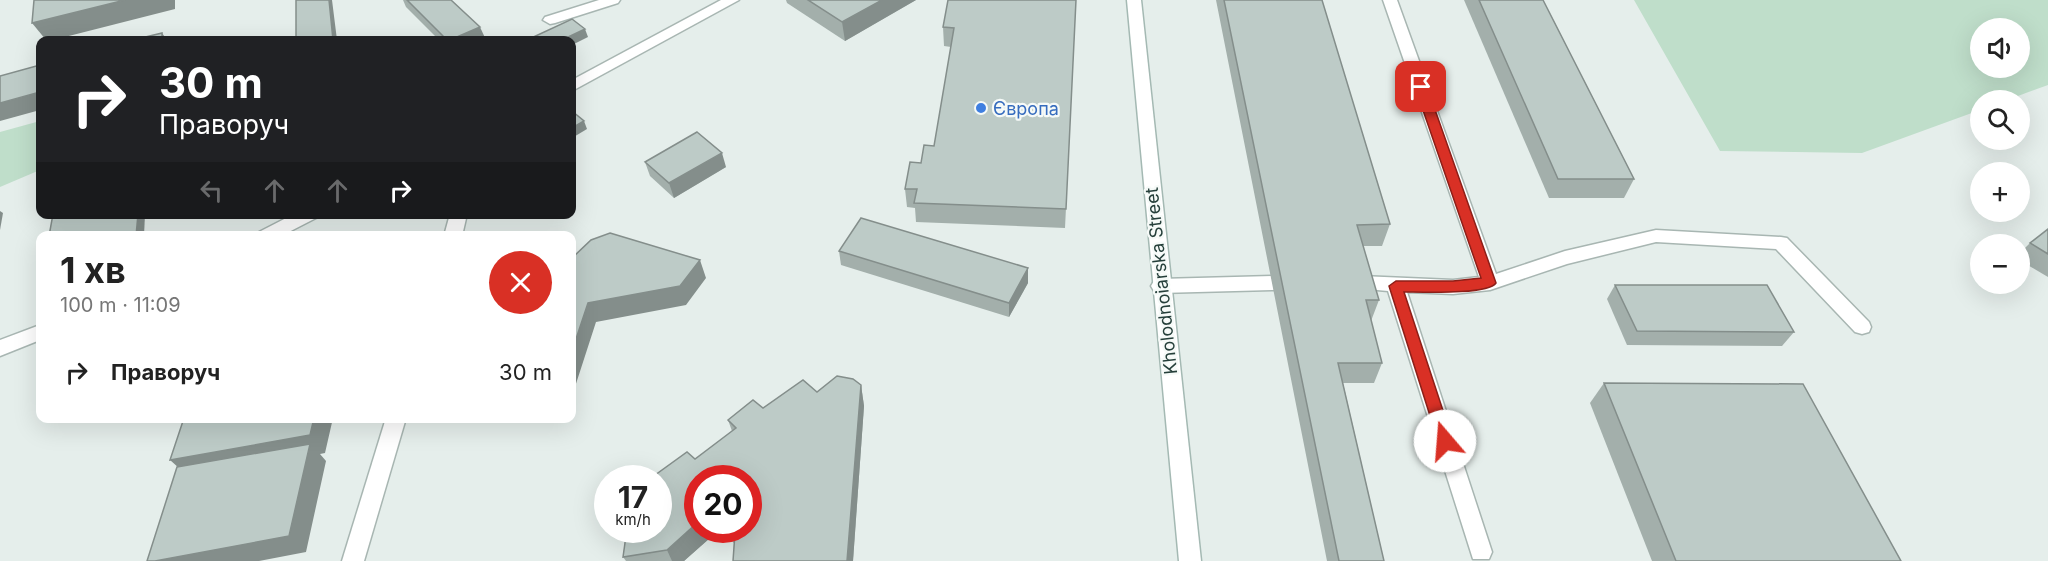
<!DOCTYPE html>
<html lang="uk">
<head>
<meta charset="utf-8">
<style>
	body { margin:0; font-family:Inter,sans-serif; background:#f2f2f2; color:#222; height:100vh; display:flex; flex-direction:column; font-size:22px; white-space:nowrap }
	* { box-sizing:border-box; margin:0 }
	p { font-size:20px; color:#767676 }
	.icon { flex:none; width:33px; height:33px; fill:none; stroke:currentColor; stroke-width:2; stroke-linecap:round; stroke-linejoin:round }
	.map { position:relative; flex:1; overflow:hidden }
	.details { position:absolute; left:36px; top:231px; width:540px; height:192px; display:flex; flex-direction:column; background:#fff; border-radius:12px; box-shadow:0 6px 24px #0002 }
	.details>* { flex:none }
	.top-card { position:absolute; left:36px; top:36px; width:540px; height:183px; border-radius:12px; box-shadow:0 6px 24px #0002; background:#202124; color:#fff; overflow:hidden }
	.buttons { position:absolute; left:1970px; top:18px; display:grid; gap:12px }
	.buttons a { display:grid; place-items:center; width:60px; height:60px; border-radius:50%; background:#fff; box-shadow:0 6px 24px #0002; font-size:30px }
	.speed { position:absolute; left:594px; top:465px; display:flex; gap:12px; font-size:30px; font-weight:700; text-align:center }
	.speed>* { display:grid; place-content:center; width:78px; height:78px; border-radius:50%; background:#fff; box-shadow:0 6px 24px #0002; line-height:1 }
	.speed small { font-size:15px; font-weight:400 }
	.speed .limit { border:9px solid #d22; background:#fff; color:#111 }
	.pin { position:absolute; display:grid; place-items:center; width:51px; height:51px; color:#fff; margin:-26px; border-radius:12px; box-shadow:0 3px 9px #0006 }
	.me { position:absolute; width:66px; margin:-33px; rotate:342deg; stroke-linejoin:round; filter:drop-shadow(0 0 4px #0008) }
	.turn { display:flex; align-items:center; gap:21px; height:126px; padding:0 24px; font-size:27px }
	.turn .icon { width:78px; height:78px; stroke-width:2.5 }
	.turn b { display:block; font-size:42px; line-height:51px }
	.lanes { display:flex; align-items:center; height:57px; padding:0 24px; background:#0003; justify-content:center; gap:30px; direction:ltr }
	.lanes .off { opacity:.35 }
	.round { display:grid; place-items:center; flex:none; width:63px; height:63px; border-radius:32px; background:#f2f2f2 }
	.headline { display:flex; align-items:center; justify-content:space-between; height:102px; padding:0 24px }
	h1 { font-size:36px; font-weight:700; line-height:45px }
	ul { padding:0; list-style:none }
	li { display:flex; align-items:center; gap:18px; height:78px; padding:0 24px }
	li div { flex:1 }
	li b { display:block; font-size:22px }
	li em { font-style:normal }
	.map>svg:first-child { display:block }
	.green { fill:#bfdeca; fill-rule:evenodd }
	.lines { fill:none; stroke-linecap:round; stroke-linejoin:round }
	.service-casing { stroke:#a8b6b2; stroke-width:3 }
	.minor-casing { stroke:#a8b6b2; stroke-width:3 }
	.secondary-casing { stroke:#a4b9b3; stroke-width:3 }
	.service { fill:#fff; fill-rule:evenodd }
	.minor { fill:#fff; fill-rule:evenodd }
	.secondary { fill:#fff; fill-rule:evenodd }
	.wall { fill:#a3afab }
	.shaded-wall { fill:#848e8b }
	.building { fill:#bdcbc7; stroke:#848e8b; stroke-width:1.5 }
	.route { fill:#d93025; stroke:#8d1f18; stroke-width:1.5 }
	.shop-dot { fill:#3f7fe0; stroke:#f6faf8; stroke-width:2 }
	.labels { text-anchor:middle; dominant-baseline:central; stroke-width:4.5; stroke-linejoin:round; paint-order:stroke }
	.shop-label { font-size:18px; fill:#366cbe; stroke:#f6faf8; text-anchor:start }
	.street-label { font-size:18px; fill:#253f3a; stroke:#f6faf8 }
</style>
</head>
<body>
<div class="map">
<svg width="2048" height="561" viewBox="0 0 2048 561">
	<rect width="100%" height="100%" fill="#e5eeeb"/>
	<g class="green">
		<path d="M1634,0H2048V85L2007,100H1980V110L1862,153L1720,151ZM1980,28H2019V68H1980Z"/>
		<path d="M40,121V170L0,187V132Z"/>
	</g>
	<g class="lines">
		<defs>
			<g id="service">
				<path d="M599,0H620L618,3L555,23L550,24L543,20L545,17Z"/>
				<path d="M1383,0H1397L1496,274L1565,251L1656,230L1781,237L1787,238L1869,322L1871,327L1869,332L1862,334L1855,332L1776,249L1656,242L1567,264L1490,290L1453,294L1407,292L1492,552L1489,559H1473L1388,291L1355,288L1352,283L1355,278L1361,276L1453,280L1479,277Z"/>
				<path d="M450,214H467L462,236H444Z"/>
				<path d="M1273,276L1279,278L1282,283L1279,288L1273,290L1160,293L1154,291L1151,286L1154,281L1160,279Z"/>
				<path d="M386,418H406L364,561H342Z"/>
			</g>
			<g id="minor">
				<path d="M721,0H739L572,91V80Z"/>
				<path d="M294,214H318L316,218L281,236H257L259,232Z"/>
				<path d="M40,325V340L0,356V340Z"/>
			</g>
			<path id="secondary" d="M1127,0H1141L1201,561H1179Z"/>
		</defs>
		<use href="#service" class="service-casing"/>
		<use href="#minor" class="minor-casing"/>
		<use href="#secondary" class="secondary-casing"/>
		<use href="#service" class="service"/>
		<use href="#minor" class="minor"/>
		<use href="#secondary" class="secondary"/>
	</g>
	<g class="wall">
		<path d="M403,0H451L486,40H439L406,7Z"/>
		<path d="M786,0H916L845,41L787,3Z"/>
		<path d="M1076,0L1065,228L916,222L915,208L907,207L905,189L921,163L934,146L951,47L944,46L943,27Z"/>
		<path d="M1216,0H1322L1390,224L1382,246H1363L1379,300L1371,321L1382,363L1374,383H1343L1384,561H1327Z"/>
		<path d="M1464,0H1543L1634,179L1624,198H1549Z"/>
		<path d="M645,162L726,167L674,198L650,176Z"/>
		<path d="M2048,229V277L2019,260V254L2030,243Z"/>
		<path d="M839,251L1028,268V283L1009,317L841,265Z"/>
		<path d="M1615,285L1794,332L1782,346L1627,345L1607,299Z"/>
		<path d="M837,376L853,379L861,385L864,406L853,561H733L734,543L719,530H748V478H698V530H719L684,561H626L623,557L625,540L617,530H658V478H651L687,452L695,459L732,431L728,420L753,400L763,408L803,380L817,392Z"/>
		<path d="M1604,383L1901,561H1652L1590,403Z"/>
	</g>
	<g class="shaded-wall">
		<path d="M125,0H175V9L53,40H46L32,23Z"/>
		<path d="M329,0H332L337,40H333Z"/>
		<path d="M882,0H916L845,41L842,22Z"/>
		<path d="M480,27L486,40H450Z"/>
		<path d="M585,29L588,37L572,45V40H562Z"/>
		<path d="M162,33L167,40H162Z"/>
		<path d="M40,92V110L0,121V103Z"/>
		<path d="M584,121L587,129L572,138V128Z"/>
		<path d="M722,153L726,167L674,198L669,183Z"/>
		<path d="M0,211L3,213L0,230Z"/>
		<path d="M138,214H145L144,236H136Z"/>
		<path d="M700,260L706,278L686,305L596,322L573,393L572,391V351L588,303Z"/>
		<path d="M1028,268V283L1009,317V303Z"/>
		<path d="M861,385L864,406L853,561H847Z"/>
		<path d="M314,418H333L325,453L320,454L326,461L306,552L259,561H155L189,477L170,460Z"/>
		<path d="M698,522V530H719L684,561H672L667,550Z"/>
	</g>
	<g class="building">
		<path d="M34,0H125L32,23Z"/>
		<path d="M296,0H329L333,40H296Z"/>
		<path d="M407,0H451L480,27L450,40H447Z"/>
		<path d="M808,0H882L842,22Z"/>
		<path d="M948,0H1076L1066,209L914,203L917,189H905L910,162L921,163L924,145L934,146L954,28L943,27Z"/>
		<path d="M1224,0H1322L1390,224L1357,225L1379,300H1366L1382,363H1338L1384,561H1339Z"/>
		<path d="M1479,0H1543L1634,179H1558Z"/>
		<path d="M572,19L585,29L562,40H527Z"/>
		<path d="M162,33V40H133Z"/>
		<path d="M40,65V92L0,103V76Z"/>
		<path d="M572,111L584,121L572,128Z"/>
		<path d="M697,132L722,153L669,183L645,162Z"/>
		<path d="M53,214H138L136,236H49Z"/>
		<path d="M861,218L1028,268L1009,303L839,251Z"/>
		<path d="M2048,229V254L2030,243Z"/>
		<path d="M610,233L700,260L680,286L588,303L572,351V258L591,240Z"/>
		<path d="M1615,285H1767L1794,332L1637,331Z"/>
		<path d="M837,376L853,379L861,385L847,561H733L735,533L732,530H748V478H698V522L667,550L623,557L626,536L621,530H658V478H651L687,452L695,459L736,428L728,420L753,400L763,408L803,380L817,392Z"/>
		<path d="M1604,383L1803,384L1901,561H1676Z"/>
		<path d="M184,418H314L310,435L170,460Z"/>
		<path d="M310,444L289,536L155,561H147L177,467Z"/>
	</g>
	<path class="route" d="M1421,83L1427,87L1496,283C1488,295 1421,292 1404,292L1453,441L1445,448L1438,441L1389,286L1396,281H1453L1481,278L1415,87Z"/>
	<circle class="shop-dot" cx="981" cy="108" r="6"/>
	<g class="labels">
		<g class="shop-label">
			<text x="993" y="108">Європа</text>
		</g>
		<g class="street-label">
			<text transform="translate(1161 281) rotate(-96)">Kholodnoiarska Street</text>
		</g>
	</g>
</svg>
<div class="buttons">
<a><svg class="icon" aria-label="sound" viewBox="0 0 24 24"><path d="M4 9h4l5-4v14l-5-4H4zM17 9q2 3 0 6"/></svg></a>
<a><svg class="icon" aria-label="search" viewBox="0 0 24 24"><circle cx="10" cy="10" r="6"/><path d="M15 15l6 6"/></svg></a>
<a>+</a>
<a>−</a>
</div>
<div class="speed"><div>17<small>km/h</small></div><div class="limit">20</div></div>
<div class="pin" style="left:1421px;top:87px;background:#d93025"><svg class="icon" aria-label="arrive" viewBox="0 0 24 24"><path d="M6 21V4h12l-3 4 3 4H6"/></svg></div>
<svg class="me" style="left:1445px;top:441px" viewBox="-20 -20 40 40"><circle r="19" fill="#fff"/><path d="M0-13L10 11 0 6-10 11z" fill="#d93025"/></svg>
<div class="top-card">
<div class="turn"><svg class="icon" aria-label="right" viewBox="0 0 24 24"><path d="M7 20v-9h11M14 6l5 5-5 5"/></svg><div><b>30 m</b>Праворуч</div></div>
<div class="lanes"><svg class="icon off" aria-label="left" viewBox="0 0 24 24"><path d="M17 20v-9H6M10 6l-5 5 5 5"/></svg><svg class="icon off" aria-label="ahead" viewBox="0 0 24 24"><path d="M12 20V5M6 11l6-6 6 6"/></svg><svg class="icon off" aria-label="ahead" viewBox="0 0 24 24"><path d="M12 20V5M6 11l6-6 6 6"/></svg><svg class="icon" aria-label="right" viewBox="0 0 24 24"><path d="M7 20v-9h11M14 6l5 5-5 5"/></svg></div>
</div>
<section class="details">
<div class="headline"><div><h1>1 хв</h1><p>100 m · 11:09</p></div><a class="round" style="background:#d93025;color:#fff"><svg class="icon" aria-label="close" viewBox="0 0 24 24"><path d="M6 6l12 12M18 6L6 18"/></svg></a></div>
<ul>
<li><svg class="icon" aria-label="right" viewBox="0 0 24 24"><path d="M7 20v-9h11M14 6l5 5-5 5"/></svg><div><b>Праворуч</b></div><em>30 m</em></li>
</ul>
</section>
</div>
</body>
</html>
